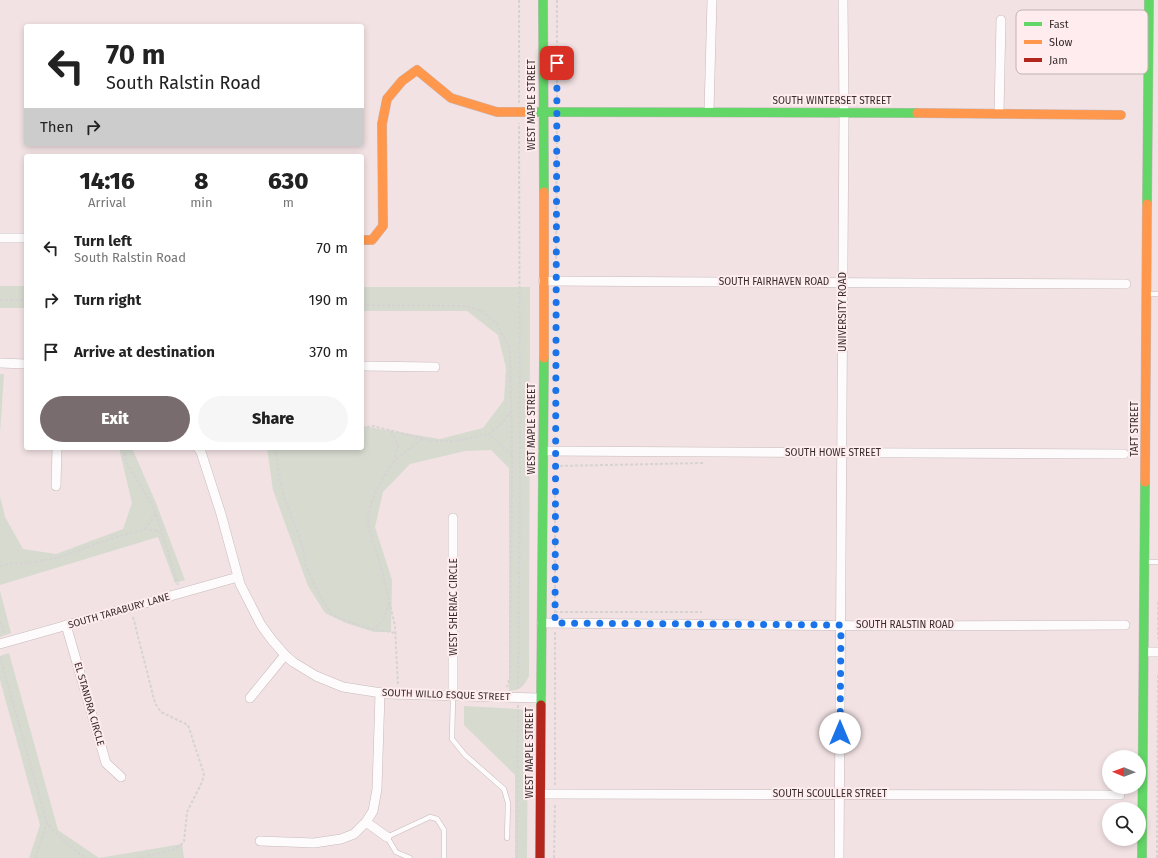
<!DOCTYPE html>
<html lang="en">
<head>
<meta charset="utf-8">
<style>
	body { margin:0; font-family:"Fira Sans",sans-serif; background:#f6f6f6; color:#222; height:100vh; display:flex; flex-direction:column; font-size:15px; white-space:nowrap }
	* { box-sizing:border-box; margin:0 }
	p { font-size:13px; color:#767676 }
	.icon { flex:none; width:22px; height:22px; fill:none; stroke:currentColor; stroke-width:2; stroke-linecap:round; stroke-linejoin:round }
	.map { position:relative; flex:1; overflow:hidden }
	.details { position:absolute; left:24px; top:154px; width:340px; height:296px; display:flex; flex-direction:column; background:#fff; border-radius:4px; box-shadow:0 2px 6px #0003 }
	.details>* { flex:none }
	.top-card { position:absolute; left:24px; top:24px; width:340px; height:122px; border-radius:4px; box-shadow:0 2px 6px #0003; background:#fff; color:#222; overflow:hidden }
	.needle { width:26px; rotate:271deg }
	.controls { position:absolute; left:1102px; top:750px; display:grid; gap:8px }
	.controls a { display:grid; place-items:center; width:44px; height:44px; border-radius:50%; background:#fff; box-shadow:0 2px 6px #0003; font-size:20px }
	.pin { position:absolute; display:grid; place-items:center; width:34px; height:34px; color:#fff; margin:-17px; border-radius:8px; box-shadow:0 2px 6px #0006 }
	.me { position:absolute; width:44px; margin:-22px; rotate:0deg; stroke-linejoin:round; filter:drop-shadow(0 0 3px #0008) }
	.turn { display:flex; align-items:center; gap:14px; height:84px; padding:0 16px; font-size:18px }
	.turn .icon { width:52px; height:52px; stroke-width:2.5 }
	.turn b { display:block; font-size:28px; line-height:34px }
	.then { display:flex; align-items:center; height:38px; padding:0 16px; background:#0003; gap:8px; font-size:15px }
	.eta { display:flex; justify-content:space-evenly; align-items:center; height:68px; text-align:center }
	.eta b { font-size:24px; font-weight:800; line-height:28px }
	.action { display:flex; gap:8px; margin-top:auto; padding:8px 16px }
	.action a { flex:1; height:46px; border-radius:24px; background:#796c6e; color:#fff; font-size:16px; font-weight:800; line-height:46px; text-align:center }
	.action a+a { background:#f6f6f6; color:#222 }
	ul { padding:0; list-style:none }
	li { display:flex; align-items:center; gap:12px; height:52px; padding:0 16px }
	li div { flex:1 }
	li b { display:block; font-size:15px }
	li em { font-style:normal }
	.map>svg:first-child { display:block }
	.green { fill:#d6dacf }
	.lines { fill:none; stroke-linecap:round; stroke-linejoin:round }
	.lane-casing { stroke:#c7babc; stroke-width:5.5 }
	.street-casing { stroke:#c7babc; stroke-width:10 }
	.fast-casing { stroke:#c7babc; stroke-width:10 }
	.slow-casing { stroke:#c7babc; stroke-width:10 }
	.jam-casing { stroke:#c7babc; stroke-width:10 }
	.path { stroke:#d7d3d3; stroke-width:2; stroke-dasharray:3 2; stroke-linecap:butt }
	.lane { stroke:#fdfbfb; stroke-width:4.5 }
	.street { stroke:#fdfbfb; stroke-width:9 }
	.fast { stroke:#63d668; stroke-width:9 }
	.slow { stroke:#ff974d; stroke-width:9 }
	.jam { stroke:#b3261e; stroke-width:9 }
	.route { stroke:#1a73e8; stroke-width:7; stroke-dasharray:0 12.6 }
	.labels { text-anchor:middle; dominant-baseline:central; stroke-width:4; stroke-linejoin:round; paint-order:stroke }
	.street-label { font-size:10px; fill:#382c2e; stroke:#feecee }
	.key { fill:#feecee; stroke:#c3b2b4; stroke-width:1 }
	.key-label { font-size:11px; fill:#382c2e }
</style>
</head>
<body>
<div class="map">
<svg width="1158" height="858" viewBox="0 0 1158 858">
	<rect width="100%" height="100%" fill="#f2e2e4"/>
	<g class="green">
		<rect x="0" y="286" width="26" height="22"/>
		<path d="M362,287H530L529,676C524,686 521,690 509,691V468L491,450L465,451L410,464L383,492L375,527L392,580L391,632H374L346,623L325,613L308,586L273,490L267,448H362V426L440,439L483,428L504,400L506,368L498,335L467,311H362Z"/>
		<path d="M0,374H4L0,433Z"/>
		<path d="M119,448H132L156,503L185,580L175,583L158,537L0,585V496L5,517L23,549L56,554L123,529L132,503Z"/>
		<path d="M0,591L11,633L0,637Z"/>
		<path d="M9,653L58,830L99,858L182,844L184,858H29L40,825L0,680V656Z"/>
		<path d="M464,706L517,709L524,710L528,719L527,858H515V775L464,725Z"/>
	</g>
	<g class="lines">
		<defs>
			<g id="lane">
				<path d="M1148,294H1158"/>
				<path d="M1145,562H1158"/>
				<path d="M453,696L452,739L465,755L504,789L508,803L507,838"/>
				<path d="M410,858L396,852L387,837L430,817L437,819L444,830V858"/>
			</g>
			<g id="street">
				<path d="M709,111L712,0"/>
				<path d="M999,113L1001,20"/>
				<path d="M0,238H26"/>
				<path d="M543,281L1126,284"/>
				<path d="M0,363L26,364"/>
				<path d="M362,366L435,367"/>
				<path d="M198,448L201,452L221,514L240,584L261,625L272,640L285,655L293,662L316,676L343,687L388,694L541,698"/>
				<path d="M543,451L1124,454"/>
				<path d="M56,486L57,448"/>
				<path d="M453,518V696"/>
				<path d="M541,623L891,626L1125,625"/>
				<path d="M66,625L106,763L121,777"/>
				<path d="M0,644L238,577"/>
				<path d="M1144,652H1158"/>
				<path d="M250,698L285,655"/>
				<path d="M540,794L1120,795"/>
				<path d="M366,822L387,837"/>
				<path d="M260,841L314,843L341,839L354,834L366,822L373,811L377,789L380,693"/>
				<path d="M839,858L844,112L843,0"/>
			</g>
			<g id="fast">
				<path d="M543,0L544,192"/>
				<path d="M528,112L917,113"/>
				<path d="M1147,204L1149,0"/>
				<path d="M541,705L544,358"/>
				<path d="M1142,858L1145,482"/>
			</g>
			<g id="slow">
				<path d="M917,113L1121,115"/>
				<path d="M544,192V358"/>
				<path d="M362,240H372L383,226L382,124L387,99L402,81L417,70L451,98L497,112H528"/>
				<path d="M1145,482L1147,204"/>
			</g>
			<path id="jam" d="M540,858L541,705"/>
		</defs>
		<use href="#lane" class="lane-casing"/>
		<use href="#street" class="street-casing"/>
		<use href="#fast" class="fast-casing"/>
		<use href="#slow" class="slow-casing"/>
		<use href="#jam" class="jam-casing"/>
		<g class="path">
			<path d="M519,103V0"/>
			<path d="M557,103V0"/>
			<path d="M556,269L557,123"/>
			<path d="M0,300H26"/>
			<path d="M362,305L466,306L482,311L497,324L510,349L512,455L510,677L507,687"/>
			<path d="M511,411L501,424L489,434L512,455"/>
			<path d="M362,428L373,426L433,441H456L489,434"/>
			<path d="M391,431L398,445L394,461L424,438"/>
			<path d="M123,448L127,464L153,506L163,534"/>
			<path d="M276,448L279,476L285,499L302,544L306,566L320,596L332,615L351,623L373,629"/>
			<path d="M394,461L380,483L372,501L368,516L369,528L382,570L395,626L398,686"/>
			<path d="M555,466L704,463"/>
			<path d="M555,495V615"/>
			<path d="M145,529L156,513"/>
			<path d="M0,566L14,563L24,564L60,557L113,538L145,529L158,531L163,536L178,585"/>
			<path d="M1158,602V639"/>
			<path d="M389,603C385,616 384,621 373,629L396,633"/>
			<path d="M555,612H702"/>
			<path d="M133,617L155,703L161,712L188,725L204,774L202,782L187,812L184,842L176,849L138,858"/>
			<path d="M0,621L4,632"/>
			<path d="M0,657L47,823C59,836 70,848 86,858"/>
			<path d="M518,689L520,484L519,123"/>
			<path d="M555,785V631"/>
			<path d="M35,858L47,823"/>
			<path d="M517,858L518,705"/>
			<path d="M554,858L555,803"/>
			<path d="M1157,858L1158,673"/>
		</g>
		<use href="#lane" class="lane"/>
		<use href="#street" class="street"/>
		<use href="#fast" class="fast"/>
		<use href="#slow" class="slow"/>
		<use href="#jam" class="jam"/>
	</g>
	<g class="lines">
		<path class="route" d="M557,63L555,623L841,625L840,733"/>
	</g>
	<g class="labels">
		<g class="street-label">
			<text x="832" y="101">SOUTH WINTERSET STREET</text>
			<text transform="translate(532 105) rotate(-90)">WEST MAPLE STREET</text>
			<text x="774" y="282">SOUTH FAIRHAVEN ROAD</text>
			<text transform="translate(843 312) rotate(-90)">UNIVERSITY ROAD</text>
			<text transform="translate(532 429) rotate(-90)">WEST MAPLE STREET</text>
			<text transform="translate(1135 429) rotate(-90)">TAFT STREET</text>
			<text x="833" y="453">SOUTH HOWE STREET</text>
			<text transform="translate(454 607) rotate(-90)">WEST SHERIAC CIRCLE</text>
			<text transform="translate(119 611) rotate(-16)">SOUTH TARABURY LANE</text>
			<text x="905" y="625">SOUTH RALSTIN ROAD</text>
			<text transform="translate(446 695) rotate(2)">SOUTH WILLO ESQUE STREET</text>
			<text transform="translate(89 704) rotate(74)">EL STANDRA CIRCLE</text>
			<text transform="translate(530 753) rotate(-90)">WEST MAPLE STREET</text>
			<text x="830" y="794">SOUTH SCOULLER STREET</text>
		</g>
	</g>
	<rect x="1016" y="10" width="132" height="64" rx="6" class="key"/>
	<rect x="1024" y="22" width="18" height="4" fill="#63d668"/>
	<rect x="1024" y="40" width="18" height="4" fill="#ff974d"/>
	<rect x="1024" y="58" width="18" height="4" fill="#b3261e"/>
	<g class="key-label">
		<text x="1049" y="28">Fast</text>
		<text x="1049" y="46">Slow</text>
		<text x="1049" y="64">Jam</text>
	</g>
</svg>
<div class="controls">
<a><svg class="needle" viewBox="-14 -14 28 28"><path d="M0-13l5 13h-10z" fill="#e53935"/><path d="M0 13l5-13h-10z" fill="#767676"/></svg></a>
<a><svg class="icon" aria-label="search" viewBox="0 0 24 24"><circle cx="10" cy="10" r="6"/><path d="M15 15l6 6"/></svg></a>
</div>
<div class="pin" style="left:557px;top:63px;background:#d93025"><svg class="icon" aria-label="arrive" viewBox="0 0 24 24"><path d="M6 21V4h12l-3 4 3 4H6"/></svg></div>
<svg class="me" style="left:840px;top:733px" viewBox="-20 -20 40 40"><circle r="19" fill="#fff"/><path d="M0-13L10 11 0 6-10 11z" fill="#1a73e8"/></svg>
<div class="top-card">
<div class="turn"><svg class="icon" aria-label="left" viewBox="0 0 24 24"><path d="M17 20v-9H6M10 6l-5 5 5 5"/></svg><div><b>70 m</b>South Ralstin Road</div></div>
<div class="then">Then<svg class="icon" aria-label="right" viewBox="0 0 24 24"><path d="M7 20v-9h11M14 6l5 5-5 5"/></svg></div>
</div>
<section class="details">
<div class="eta">
<div><b>14:16</b><p>Arrival</p></div>
<div><b>8</b><p>min</p></div>
<div><b>630</b><p>m</p></div>
</div>
<ul>
<li><svg class="icon" aria-label="left" viewBox="0 0 24 24"><path d="M17 20v-9H6M10 6l-5 5 5 5"/></svg><div><b>Turn left</b><p>South Ralstin Road</p></div><em>70 m</em></li>
<li><svg class="icon" aria-label="right" viewBox="0 0 24 24"><path d="M7 20v-9h11M14 6l5 5-5 5"/></svg><div><b>Turn right</b></div><em>190 m</em></li>
<li><svg class="icon" aria-label="arrive" viewBox="0 0 24 24"><path d="M6 21V4h12l-3 4 3 4H6"/></svg><div><b>Arrive at destination</b></div><em>370 m</em></li>
</ul>
<div class="action"><a>Exit</a><a>Share</a></div>
</section>
</div>
</body>
</html>
